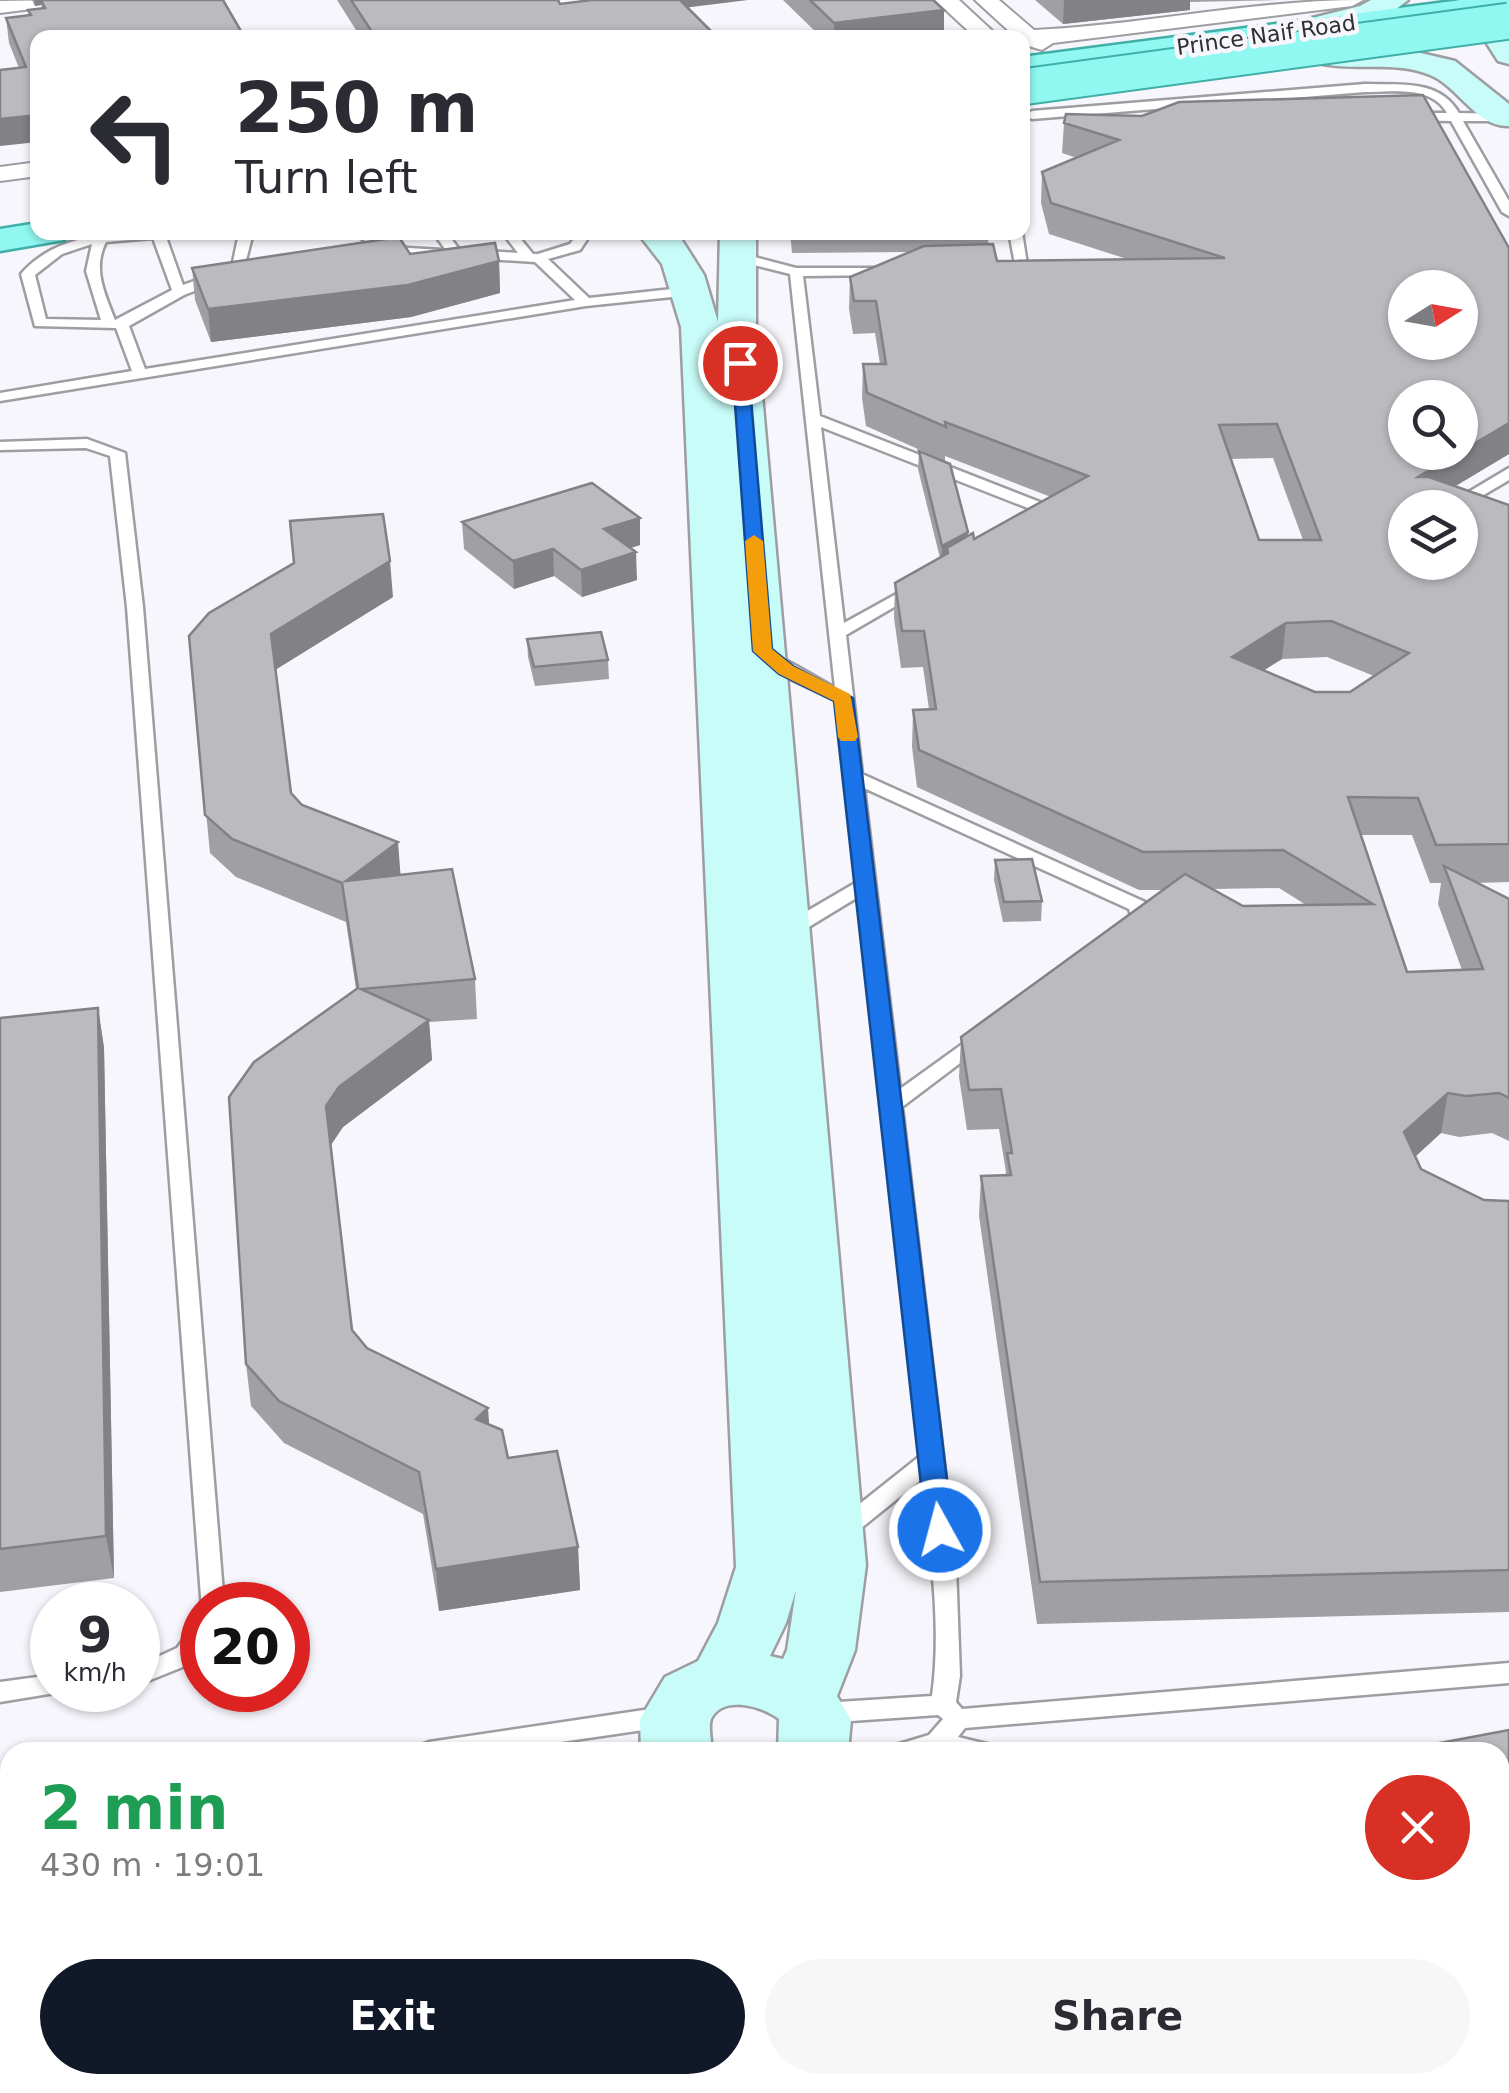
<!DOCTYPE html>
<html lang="en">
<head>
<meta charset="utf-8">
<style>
	body { margin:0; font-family:"DejaVu Sans",sans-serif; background:#f7f7f7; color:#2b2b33; height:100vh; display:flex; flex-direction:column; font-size:38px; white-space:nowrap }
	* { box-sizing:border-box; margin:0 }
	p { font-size:32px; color:#7c7c81 }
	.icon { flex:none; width:55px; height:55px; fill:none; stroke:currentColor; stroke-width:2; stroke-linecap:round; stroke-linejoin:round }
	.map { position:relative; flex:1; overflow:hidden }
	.side { position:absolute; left:0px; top:1742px; width:1510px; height:352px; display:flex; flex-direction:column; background:#fff; border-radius:30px 30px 0 0; box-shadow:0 2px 8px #0004 }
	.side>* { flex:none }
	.guide { position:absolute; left:30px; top:30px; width:1000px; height:210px; border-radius:20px; box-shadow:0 2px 8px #0004; background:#fff; color:#2b2b33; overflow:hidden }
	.needle { width:65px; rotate:79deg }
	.controls { position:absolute; left:1388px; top:270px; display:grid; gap:20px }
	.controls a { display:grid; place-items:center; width:90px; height:90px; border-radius:50%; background:#fff; box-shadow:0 2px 8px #0004; font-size:50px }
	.speed { position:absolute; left:30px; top:1582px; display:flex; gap:20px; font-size:50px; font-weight:700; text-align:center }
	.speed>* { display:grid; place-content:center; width:130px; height:130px; border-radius:50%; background:#fff; box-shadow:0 2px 8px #0004; line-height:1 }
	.speed small { font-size:25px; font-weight:400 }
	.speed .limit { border:15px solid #d22; background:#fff; color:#111 }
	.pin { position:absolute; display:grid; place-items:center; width:85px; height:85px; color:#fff; margin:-42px; border:5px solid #fff; border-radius:50%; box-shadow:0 2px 10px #0007 }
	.me { position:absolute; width:110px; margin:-55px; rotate:353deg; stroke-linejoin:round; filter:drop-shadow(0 0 8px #0008) }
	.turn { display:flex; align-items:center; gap:35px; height:210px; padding:0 40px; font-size:45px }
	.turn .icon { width:130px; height:130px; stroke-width:2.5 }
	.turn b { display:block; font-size:70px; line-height:85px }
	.round { display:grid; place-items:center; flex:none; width:105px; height:105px; border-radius:52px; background:#f7f7f7 }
	.head { display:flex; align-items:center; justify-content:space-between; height:170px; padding:0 40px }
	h1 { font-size:60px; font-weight:800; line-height:75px; color:#1e9e55 }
	.button { display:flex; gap:20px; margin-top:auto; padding:20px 40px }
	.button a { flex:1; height:115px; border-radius:60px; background:#111827; color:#fff; font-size:40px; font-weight:800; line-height:115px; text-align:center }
	.button a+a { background:#f7f7f7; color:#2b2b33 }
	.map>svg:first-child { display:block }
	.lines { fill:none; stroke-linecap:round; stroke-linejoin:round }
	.lane-casing { stroke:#9d9da2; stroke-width:5 }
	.street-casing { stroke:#9d9da2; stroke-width:4 }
	.secondary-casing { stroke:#9d9da2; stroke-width:5 }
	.primary-casing { stroke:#3fafa8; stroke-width:5 }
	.lane { fill:#fff; fill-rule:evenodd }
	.street { fill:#fff; fill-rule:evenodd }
	.secondary { fill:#c8fcf8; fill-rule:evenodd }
	.primary { fill:#91f8f1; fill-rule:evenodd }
	.primary-bridge-casing { stroke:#3fafa8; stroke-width:39; stroke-linecap:butt }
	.primary-bridge { stroke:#91f8f1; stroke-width:35 }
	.wall { fill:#a0a0a4; fill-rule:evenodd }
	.shaded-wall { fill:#828286 }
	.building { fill:#bababf; stroke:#828286; stroke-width:2.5; fill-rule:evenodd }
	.route { fill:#1a73e8; stroke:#114b97; stroke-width:2.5 }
	.slow { fill:#f59e0b }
	.labels { text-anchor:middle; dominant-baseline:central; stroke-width:9; stroke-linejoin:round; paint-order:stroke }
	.far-street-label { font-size:22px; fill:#2f2f32; stroke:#f7f6fc }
</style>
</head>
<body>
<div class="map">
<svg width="1509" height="2093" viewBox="0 0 1509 2093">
	<rect width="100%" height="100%" fill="#f7f6fc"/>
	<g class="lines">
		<defs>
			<g id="lane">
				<path d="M1365,84C1401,85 1439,79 1459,113L1508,114V120L1504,121H1463L1509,201V216L1502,212L1451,121L1405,120V114L1409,113H1447C1431,85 1394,92 1365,92L1032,119L1026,115L1032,111Z"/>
				<path d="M120,232H179L166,237L183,285L232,267L239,233H253L243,272L184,295L129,326L145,369L575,300L535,262L471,258L464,254L471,250L518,253L502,232H515L533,254H538L570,244L579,232H592L580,250L548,259L589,298L691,287L698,291L691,295L586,306L0,401V393L132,371L116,328L35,326L21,274C47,244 82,237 120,232ZM153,238L172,290L115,320C105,294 92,269 106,242ZM92,244L86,271L101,320L46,319L35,275L62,254Z"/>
				<path d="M352,232H368L392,247L442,250L449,254L442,258L384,254Z"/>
				<path d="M433,232H446L462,253L460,256H450Z"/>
				<path d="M1009,232H1022L1028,271L1004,272L997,268L1015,264Z"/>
				<path d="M739,253L796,268H895V274L890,275L803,276L820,416L1045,504L1051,519L1040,527H1028L1026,524L1035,517L1033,510L821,427L844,623L911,586L917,584L925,589L846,635L862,774L1145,902L1152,924L1143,933H1129L1126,929L1133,922L1129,909L864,788L900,1089L975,1035H989L992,1039L902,1107L956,1565L960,1676L956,1702L962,1709L1509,1663V1683L965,1728L958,1737L991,1745L995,1752H892L896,1745L929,1735L943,1719L938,1715L822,1723L813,1720L809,1713L813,1706L822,1703L932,1696C942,1625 930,1549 922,1479L860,1529L856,1537L847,1540L838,1537L835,1531L842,1518L920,1456L858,897L807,928L800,939L793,941L783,935L792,920L857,882L837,701L780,674L759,655L761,651C772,650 820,680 835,688L790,274L734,260V254Z"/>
				<path d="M87,439L125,453L143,607L224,1605H202V1610L127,607L110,456L86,448L0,450V442Z"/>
				<path d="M1509,468V480L1470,503L1473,510L1509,524V534L1462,516L1460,508L1454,502L1457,499Z"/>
				<path d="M202,1625V1652L195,1662L138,1685V1666L177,1648L193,1627Z"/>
				<path d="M52,1675V1690L61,1692L0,1702V1682Z"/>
				<path d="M664,1707L673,1710L677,1717L673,1724L664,1727L493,1752H416L420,1745L429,1742Z"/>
				<path d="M10,1807V1829L0,1830V1808Z"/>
			</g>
			<g id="street">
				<path d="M67,0L56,6L0,13V1Z"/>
				<path d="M935,0H959L1000,38H976Z"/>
				<path d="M975,0H999L1034,30C1144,25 1252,0 1363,0L1352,6L1053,43L1042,50L1022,44V38H1002L1010,32Z"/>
				<path d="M38,162V176L0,181V167Z"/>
				<path d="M732,2085H786L787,2093H733Z"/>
			</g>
			<g id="secondary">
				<path d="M1371,0H1408L1382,20L1303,39L1292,37L1287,30L1292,23L1360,6Z"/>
				<path d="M1459,0H1489L1509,30V64L1498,61Z"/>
				<path d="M1330,46L1395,47L1455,61L1509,104V126C1477,128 1458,86 1430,75C1394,60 1355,72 1319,63L1314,56L1319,49Z"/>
				<path d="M637,232L678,234L704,275L718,322L720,232H756V327L866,1565L855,1650L837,1696L851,1720L848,1752H778L779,1719C764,1707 723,1694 711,1719C708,1727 712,1744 712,1752H641L640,1719L665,1677L698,1661L718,1623L736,1567L681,327L662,264ZM796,1590L787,1650L783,1659L770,1656L786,1623Z"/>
				<path d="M1509,1787V1845L1500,1846V1788Z"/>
				<path d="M1500,1871H1509V1931L1500,1933Z"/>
				<path d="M10,2004V2070L0,2071V2005Z"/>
				<path d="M208,2085H336L333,2093H204Z"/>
			</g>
			<g id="primary">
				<path d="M1461,0H1509V12L1022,77V57Z"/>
				<path d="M38,223V232H69L64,240L0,251V229Z"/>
			</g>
		</defs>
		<use href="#lane" class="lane-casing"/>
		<use href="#street" class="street-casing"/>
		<use href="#secondary" class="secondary-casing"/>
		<use href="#primary" class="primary-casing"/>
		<use href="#lane" class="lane"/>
		<use href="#street" class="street"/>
		<use href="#secondary" class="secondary"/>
		<use href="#primary" class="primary"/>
		<defs>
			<path id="primary-bridge" d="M1022,87L1509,21"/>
		</defs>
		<use href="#primary-bridge" class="primary-bridge-casing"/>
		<use href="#primary-bridge" class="primary-bridge"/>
	</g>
	<g class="wall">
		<path d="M32,0H223L38,38V142L19,68L9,43L6,18L29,15L28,10L42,8L41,5L35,6Z"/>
		<path d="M337,0H558L560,4L687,7L711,38H361Z"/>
		<path d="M783,0H933L944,35L927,38H822Z"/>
		<path d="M1035,0H1279L1190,2V10L1063,24Z"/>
		<path d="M1142,116L1509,454L1455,486L1509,505V882L1476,883L1509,899V1141L1492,1133L1459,1137L1441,1133L1415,1157L1421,1169L1484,1200L1509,1201V1612L1037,1624L979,1216L981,1176L1005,1175L1006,1172L999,1129L967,1130L959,1077L961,1037L1162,890H1139L917,787L912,747L913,710L929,709L923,667L901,668L894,618L895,583L940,558L918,469L919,451L968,532L967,536L974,539L1051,497L945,456V461L866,426L862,398L863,364H880L875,333L853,334L849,309L850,277L910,252L792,253L790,232H989L988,244L997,261L1127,259L1049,234L1041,203L1042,172L1077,158L1062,153L1064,123ZM1273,458L1303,540H1259L1231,459ZM1327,657L1374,676L1350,692H1315L1264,670L1282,659ZM1361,835H1412L1430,883H1441L1438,904L1462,970L1407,972ZM1279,888L1306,905L1243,906L1213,889Z"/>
		<path d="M410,254L499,261L500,293L411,317L211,342L195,300L192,268Z"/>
		<path d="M462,522L640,545L630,548L637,580L582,597L554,576L514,589L464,549Z"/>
		<path d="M393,597L275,670L291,793L302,805L401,875L475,979L477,1019L429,1022L432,1060L343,1127L331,1145L352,1330L367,1348L490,1425L508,1458L578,1547L580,1590L439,1611L423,1514L284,1443L251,1406L246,1364L356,989L346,922L236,877L210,853L189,636Z"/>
		<path d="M527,639L608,660L609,679L535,686L528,657Z"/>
		<path d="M995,860L1042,901L1041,921L1003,922L994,880Z"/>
		<path d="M98,1008L104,1048L114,1578L0,1592V1018Z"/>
		<path d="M854,2085H960L962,2093H856Z"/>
		<path d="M1072,2085H1243L1246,2093H1074Z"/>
	</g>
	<g class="shaded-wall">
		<path d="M34,0H41V5L35,6Z"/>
		<path d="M675,0H748L675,9Z"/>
		<path d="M1064,0H1190V10L1063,24Z"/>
		<path d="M944,10V35L927,38H834V23Z"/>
		<path d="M711,31V38H655Z"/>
		<path d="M38,115V142L0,146V119Z"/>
		<path d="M499,261L500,293L411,317L211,342L208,309Z"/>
		<path d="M1509,423V454L1419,508L1418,477Z"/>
		<path d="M640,518V545L605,556L604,529Z"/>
		<path d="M968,532L967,551L948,553L947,548L946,562L941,565L942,546Z"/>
		<path d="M553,549L554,576L514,589L513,561Z"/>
		<path d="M636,552L637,580L582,597L581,570Z"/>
		<path d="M390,561L393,597L275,670L271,634Z"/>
		<path d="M1286,623L1282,659L1228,693L1232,657Z"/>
		<path d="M398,842L401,881H346Z"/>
		<path d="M98,1008L104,1048L114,1578L106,1536Z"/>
		<path d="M429,1020L432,1060L343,1127L330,1146L326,1106L339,1087Z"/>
		<path d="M1448,1093L1441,1133L1398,1172L1404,1132Z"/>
		<path d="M488,1408L491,1450L476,1419Z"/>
		<path d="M578,1547L580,1590L439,1611L436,1569Z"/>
		<path d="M1509,1761V1782L1500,1784V1762Z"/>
	</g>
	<g class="building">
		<path d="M41,0H223L245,38H38V115L0,119V70L26,67L6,18L31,15L28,10L45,8Z"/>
		<path d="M351,0H558L560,4L592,0H680L711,31L655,38H376Z"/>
		<path d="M810,0H933L944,10L834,23Z"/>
		<path d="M1423,95L1509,248V423L1460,452V398H1405V452H1459L1418,477H1429L1509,505V844L1436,845L1418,798L1348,797L1407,972L1483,969L1444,866L1509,899V1098L1499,1093L1466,1096L1448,1093L1404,1132L1421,1169L1484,1200L1509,1201V1570L1040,1582L981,1176L1011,1175L1007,1153H1012L1001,1089L969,1090L961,1037L1185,874L1243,906L1373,904L1283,850L1143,852L919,750L913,710L936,709L924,631H902L895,583L948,553L947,548L973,533L974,539L1088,476L945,422L946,427L867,393L863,364H886L876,301H854L850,277L924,246L993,244L997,261L1225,258L1051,203L1042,172L1119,140L1064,123L1066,114L1142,116L1179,102ZM1405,288H1460V342H1405ZM1277,424L1321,540H1259L1219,425ZM1405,508H1460V562H1405ZM1331,621L1409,653L1350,692H1315L1232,657L1286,623Z"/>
		<path d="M399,237L410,254L495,243L499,261L408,285L208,309L192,268Z"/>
		<path d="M919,451L950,464L968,532L942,546Z"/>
		<path d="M592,483L640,518L604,529L636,552L581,570L553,549L513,561L462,522Z"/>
		<path d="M383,514L390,561L271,634L291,793L302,805L398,842L346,881L452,869L475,979L361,989L429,1020L339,1087L326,1106L352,1330L367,1348L488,1408L476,1419L502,1430L508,1458L557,1451L578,1547L436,1569L419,1472L279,1401L246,1364L229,1097L254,1062L358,988L342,883L232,839L205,815L189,636L209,613L294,563L290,521Z"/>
		<path d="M601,632L608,660L534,667L527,639Z"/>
		<path d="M1032,859L1042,901L1004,902L995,860Z"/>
		<path d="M98,1008L106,1536L0,1549V1018Z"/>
		<path d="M1509,1730V1761L1500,1762V1752H1427L1424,1746Z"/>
		<path d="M863,2085H960L962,2093H864Z"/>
		<path d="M1085,2085H1243L1246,2093H1087Z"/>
	</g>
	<path class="route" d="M740,358L748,363L772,649L793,666L853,698L953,1530L949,1537H930L926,1530L834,701L779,674L753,651L732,363Z"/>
	<path class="slow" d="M754,535L763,541L772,649L793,666L850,694L858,737L855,741H841L838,737L834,701L779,674L753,651L745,541Z"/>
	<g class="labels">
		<g class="far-street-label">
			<text transform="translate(1266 35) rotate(-8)">Prince Naif Road</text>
		</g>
	</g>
</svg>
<div class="controls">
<a><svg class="needle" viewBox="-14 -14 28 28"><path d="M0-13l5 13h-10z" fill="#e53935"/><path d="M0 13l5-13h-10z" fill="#7c7c81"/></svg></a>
<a><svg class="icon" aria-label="search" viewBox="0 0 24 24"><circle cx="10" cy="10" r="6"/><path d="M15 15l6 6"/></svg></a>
<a><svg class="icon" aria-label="layers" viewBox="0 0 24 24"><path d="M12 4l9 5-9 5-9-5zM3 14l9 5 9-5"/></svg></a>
</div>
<div class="speed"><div>9<small>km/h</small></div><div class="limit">20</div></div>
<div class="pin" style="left:740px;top:363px;background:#d93025"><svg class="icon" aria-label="arrive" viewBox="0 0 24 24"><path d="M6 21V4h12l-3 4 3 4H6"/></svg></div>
<svg class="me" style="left:940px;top:1530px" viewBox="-20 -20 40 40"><circle r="17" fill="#1a73e8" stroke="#fff" stroke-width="3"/><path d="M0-11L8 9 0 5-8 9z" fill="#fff"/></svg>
<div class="guide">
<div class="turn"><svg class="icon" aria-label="left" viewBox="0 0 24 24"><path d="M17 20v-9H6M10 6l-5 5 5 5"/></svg><div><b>250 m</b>Turn left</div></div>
</div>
<section class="side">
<div class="head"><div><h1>2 min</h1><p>430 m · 19:01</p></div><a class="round" style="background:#d93025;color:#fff"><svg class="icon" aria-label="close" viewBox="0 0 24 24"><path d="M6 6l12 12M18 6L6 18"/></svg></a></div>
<div class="button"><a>Exit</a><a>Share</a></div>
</section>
</div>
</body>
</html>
